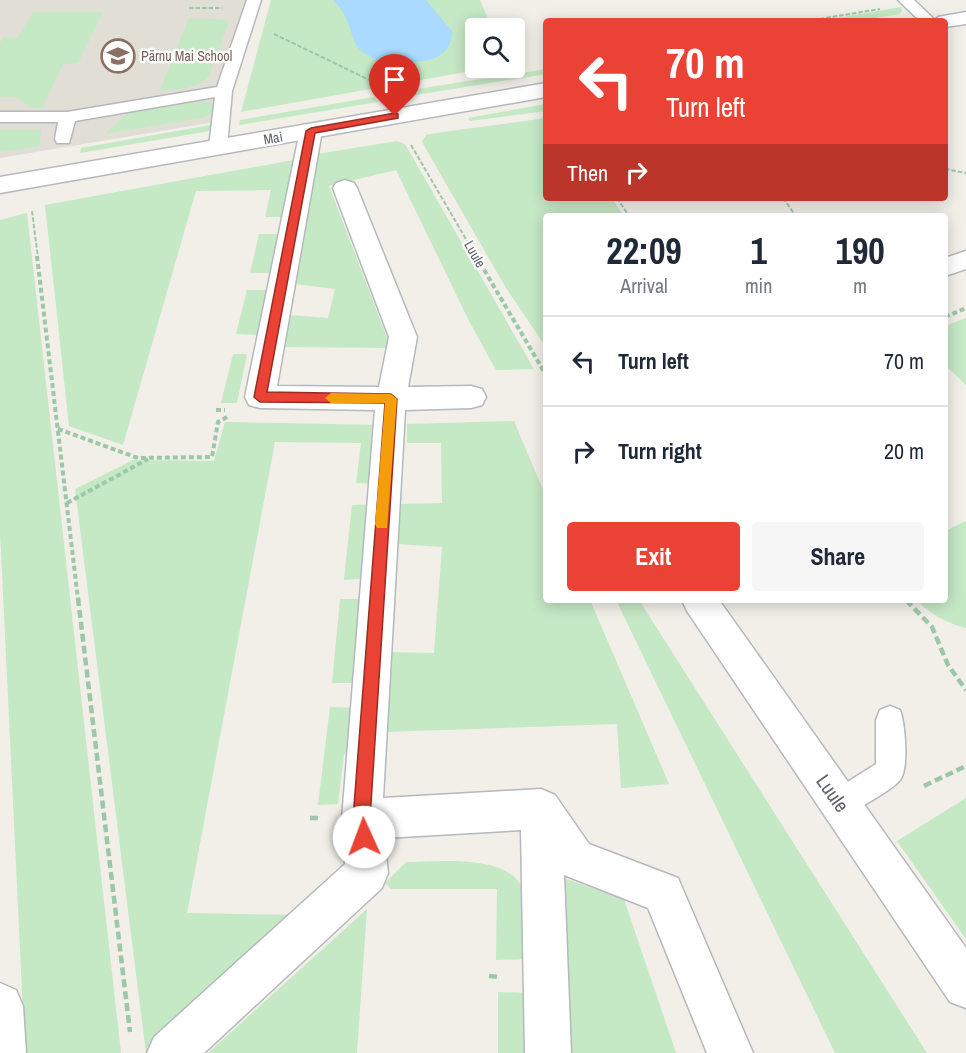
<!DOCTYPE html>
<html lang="en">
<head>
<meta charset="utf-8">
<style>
	body { margin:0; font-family:"Archivo Narrow",sans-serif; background:#f6f6f7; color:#1f2937; height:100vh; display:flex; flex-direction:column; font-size:22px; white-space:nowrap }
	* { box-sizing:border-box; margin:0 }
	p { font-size:20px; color:#747a83 }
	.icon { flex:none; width:33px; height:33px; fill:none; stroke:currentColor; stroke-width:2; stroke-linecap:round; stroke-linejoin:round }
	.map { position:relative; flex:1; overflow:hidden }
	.panel { position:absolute; left:543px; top:213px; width:405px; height:390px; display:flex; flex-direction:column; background:#fff; border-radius:6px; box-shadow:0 3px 15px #0003 }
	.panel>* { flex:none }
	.top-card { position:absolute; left:543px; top:18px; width:405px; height:183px; border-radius:6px; box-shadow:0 3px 15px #0003; background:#ea4335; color:#fff; overflow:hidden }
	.fabs { position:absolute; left:465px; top:18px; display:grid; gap:12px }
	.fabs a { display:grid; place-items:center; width:60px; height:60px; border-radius:6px; background:#fff; box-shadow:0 3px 15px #0003; font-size:30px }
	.pin { position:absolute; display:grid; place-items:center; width:51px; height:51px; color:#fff; margin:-62px -26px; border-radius:50% 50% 50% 0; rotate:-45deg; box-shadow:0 0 6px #0007 }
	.pin .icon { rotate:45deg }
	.me { position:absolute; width:66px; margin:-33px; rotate:358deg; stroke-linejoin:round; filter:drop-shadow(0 0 4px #0008) }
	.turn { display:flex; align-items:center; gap:21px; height:126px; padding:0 24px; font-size:27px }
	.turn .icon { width:78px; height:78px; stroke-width:2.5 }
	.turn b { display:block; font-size:42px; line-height:51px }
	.then { display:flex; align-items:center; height:57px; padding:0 24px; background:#0003; gap:12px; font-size:22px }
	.eta { display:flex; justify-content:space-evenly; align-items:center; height:102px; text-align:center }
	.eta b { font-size:36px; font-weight:700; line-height:42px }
	.action { display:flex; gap:12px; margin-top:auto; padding:12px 24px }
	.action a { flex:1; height:69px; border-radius:6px; background:#ea4335; color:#fff; font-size:24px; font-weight:700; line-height:69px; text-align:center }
	.action a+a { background:#f6f6f7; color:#1f2937 }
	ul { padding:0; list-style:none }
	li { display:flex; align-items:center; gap:18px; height:90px; padding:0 24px; border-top:2px solid #e0e1e3 }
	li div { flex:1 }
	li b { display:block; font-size:22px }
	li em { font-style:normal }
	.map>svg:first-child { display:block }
	.education { fill:#e1ded6 }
	.green { fill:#c5e8c5 }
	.water { fill:#aadaff }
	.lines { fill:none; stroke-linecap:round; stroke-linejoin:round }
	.service-casing { stroke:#b5b8bc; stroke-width:3 }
	.minor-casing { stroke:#b5b8bc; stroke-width:3 }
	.tertiary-casing { stroke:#b5b8bc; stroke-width:3 }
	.path-far2 { stroke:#9cc7a9; stroke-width:2; stroke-dasharray:4.5 2; stroke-linecap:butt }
	.path-far1 { stroke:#9cc7a9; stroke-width:4; stroke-dasharray:5 3; stroke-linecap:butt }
	.path { stroke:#9cc7a9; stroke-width:4.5; stroke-dasharray:8 4; stroke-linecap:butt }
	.service { fill:#fff; fill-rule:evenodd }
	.minor { fill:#fff; fill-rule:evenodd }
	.tertiary { fill:#fff; fill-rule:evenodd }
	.route { fill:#ea4335; stroke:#982c22; stroke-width:1.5 }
	.slow { fill:#f59e0b }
	.labels { text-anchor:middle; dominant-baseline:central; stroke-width:4.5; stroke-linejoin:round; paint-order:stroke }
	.far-education-label { font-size:14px; fill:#785e54; stroke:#fff; text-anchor:start }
	.far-street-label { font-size:14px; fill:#5f6368; stroke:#fff }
	.near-street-label { font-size:20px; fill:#5f6368; stroke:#fff }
</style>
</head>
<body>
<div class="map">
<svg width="966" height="1053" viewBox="0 0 966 1053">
	<rect width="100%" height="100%" fill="#f1efe8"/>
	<path class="education" d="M0,0H254L221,121L0,158Z"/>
	<g class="green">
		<path d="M271,0H480L492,28H476V68H488L241,112Z"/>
		<path d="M901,7L902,11L899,14L858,21H819Z"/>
		<path d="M33,12H103L78,63L63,64L42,108H31L16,97H0V43L3,37L18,38Z"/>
		<path d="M189,18L227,20L228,24L209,76C196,90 178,89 160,90Z"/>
		<path d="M546,69V74L416,95L411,90Z"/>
		<path d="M374,97L378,102L239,125L240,120Z"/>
		<path d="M206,101L213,103L215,112L202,118L105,134L130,111Z"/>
		<path d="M546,104V111L470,121L468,118Z"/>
		<path d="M546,118V198H612L624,216H546V347L506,288L422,142L426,135L436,133Z"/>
		<path d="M216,124V130L80,153L81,148Z"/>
		<path d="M0,130H41L40,146L0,152Z"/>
		<path d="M397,141L405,144L534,369L496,370L468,319L396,170L329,186L391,348L282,347L289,315L328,318L335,289L294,284L317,154Z"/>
		<path d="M294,160L285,217H265L271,190L196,191L123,445L69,426L45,205Z"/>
		<path d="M27,213L121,1053H25L0,531V220Z"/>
		<path d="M259,234H282L275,273H250Z"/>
		<path d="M247,290H271L261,335L236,334Z"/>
		<path d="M966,318V385L945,365V326Z"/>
		<path d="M233,354H247L237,403H221Z"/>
		<path d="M514,421L546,497V600H590L669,784L621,788L617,724L384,732L391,652L434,653L442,547L398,544L400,504L442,503L441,443H407V424Z"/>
		<path d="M225,422L377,425L379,484L356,483L361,443L275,442L187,913L305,915L146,1053L75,489L133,460L214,461Z"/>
		<path d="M378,504L373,578L344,580L352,505Z"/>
		<path d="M966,521V628C948,624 929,613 916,600H945V531Z"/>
		<path d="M340,599H370L364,683H332Z"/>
		<path d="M616,600H639L927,1053H835Z"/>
		<path d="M330,707L362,708L359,733L344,755L338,804L318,805Z"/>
		<path d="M966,798V939L897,841Z"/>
		<path d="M406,862C437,862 515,852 524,894C528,914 528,938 530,959L496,960L497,889H391L385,883Z"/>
		<path d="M563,878L624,899L676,1053H569Z"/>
		<path d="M367,909L357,1053H208Z"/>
		<path d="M498,992L528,993L530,1053H498Z"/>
	</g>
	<path class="water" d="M333,0H426L452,31C451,48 445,55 429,60C407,65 363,66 354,40C348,23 346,13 333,0Z"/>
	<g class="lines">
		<defs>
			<g id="service">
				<path d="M247,0H261L232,91L227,147L224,151H212L209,147L215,97L75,121L69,143H57L55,139L58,122H0V112H67L217,87Z"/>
				<path d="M898,0H914L936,21H920Z"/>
				<path d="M890,706L900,710C905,723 909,769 900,780C894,789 851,813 840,818L830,813L825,803L830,793L876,764V720L880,710Z"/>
			</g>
			<g id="minor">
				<path d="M311,124L319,126L322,131L277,386L379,387L389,337L333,188L336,183L345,180L354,183L357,188L417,337L408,387L471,386L482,389L486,397L482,405L471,408L405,410L383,798L541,789L555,795L589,844L678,878L753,1053H707L648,908L564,875L571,1053H525L521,830L384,838L388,873L382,888L204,1053H147L154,1037L345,864L342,819L375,410L260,408L249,405L245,397L300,131L303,126Z"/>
				<path d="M966,251V269L945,276V258Z"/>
				<path d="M682,600H719L966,948V1008L950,1002L687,611Z"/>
				<path d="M0,983L16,990L23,1006L26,1053H0Z"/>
			</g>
			<g id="tertiary">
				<path d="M966,12V24L945,27V21H935L938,17Z"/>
				<path d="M546,83V97L0,193V177Z"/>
			</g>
		</defs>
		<use href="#service" class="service-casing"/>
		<use href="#minor" class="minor-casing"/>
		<use href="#tertiary" class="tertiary-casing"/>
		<g class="path-far2">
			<path d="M189,8H222"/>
			<path d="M807,21L880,9"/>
			<path d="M274,34L384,87"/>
			<path d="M411,145L477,258"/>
			<path d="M945,169L966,173"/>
			<path d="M617,198L629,216"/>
			<path d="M783,198L795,215L803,216"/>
			<path d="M32,211L38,258"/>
		</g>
		<g class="path-far1">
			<path d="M37,256L78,599"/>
			<path d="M476,256L546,375"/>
			<path d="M945,317L966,308"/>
			<path d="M216,410H225"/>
			<path d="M58,429L138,458L212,457L218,422L229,416"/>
			<path d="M67,503L148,459"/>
		</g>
		<g class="path">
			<path d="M78,598L130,1032"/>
			<path d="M906,600L932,627L948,665L966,690"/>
			<path d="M924,786L966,766"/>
			<path d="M310,818H319"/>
			<path d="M489,976L500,977"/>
		</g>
		<use href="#service" class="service"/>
		<use href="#minor" class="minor"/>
		<use href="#tertiary" class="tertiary"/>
	</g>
	<path class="route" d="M395,113L398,114V118L315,133L267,392L391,394L397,399L370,819L372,837L370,843L364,845L358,843L353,819L385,403L260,402L254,397L306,131L311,128Z"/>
	<path class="slow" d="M331,393L391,394L397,399L387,528H377L375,524L385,403H331L325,398Z"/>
	<defs>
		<symbol id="school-ring" viewBox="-11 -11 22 22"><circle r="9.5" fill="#fff" stroke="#8d6e63" stroke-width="1.5"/><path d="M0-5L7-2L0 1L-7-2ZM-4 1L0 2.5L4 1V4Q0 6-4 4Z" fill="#8d6e63"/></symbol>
	</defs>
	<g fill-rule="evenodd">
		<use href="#school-ring" x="99" y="37" width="38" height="38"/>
	</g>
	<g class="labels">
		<g class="far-education-label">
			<text x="141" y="56">Pärnu Mai School</text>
		</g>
		<g class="far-street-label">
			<text transform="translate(273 138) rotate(-10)">Mai</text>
			<text transform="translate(475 254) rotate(60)">Luule</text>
		</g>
		<g class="near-street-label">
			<text transform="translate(833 793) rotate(55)">Luule</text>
		</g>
	</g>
</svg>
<div class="fabs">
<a><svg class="icon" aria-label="search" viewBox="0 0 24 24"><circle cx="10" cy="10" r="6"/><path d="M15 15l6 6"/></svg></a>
</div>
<div class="pin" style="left:395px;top:116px;background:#d93025"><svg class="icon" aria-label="arrive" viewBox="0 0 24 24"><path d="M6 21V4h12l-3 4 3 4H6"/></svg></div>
<svg class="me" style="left:364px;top:837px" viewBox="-20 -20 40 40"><circle r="19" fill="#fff"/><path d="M0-13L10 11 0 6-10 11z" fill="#ea4335"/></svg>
<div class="top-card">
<div class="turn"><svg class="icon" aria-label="left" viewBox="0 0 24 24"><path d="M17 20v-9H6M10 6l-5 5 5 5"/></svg><div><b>70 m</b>Turn left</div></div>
<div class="then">Then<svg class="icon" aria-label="right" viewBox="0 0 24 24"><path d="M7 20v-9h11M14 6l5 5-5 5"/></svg></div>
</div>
<section class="panel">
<div class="eta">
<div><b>22:09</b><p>Arrival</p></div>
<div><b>1</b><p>min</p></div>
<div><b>190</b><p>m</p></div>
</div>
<ul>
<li><svg class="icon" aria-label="left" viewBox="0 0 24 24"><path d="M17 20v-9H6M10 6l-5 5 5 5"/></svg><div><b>Turn left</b></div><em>70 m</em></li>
<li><svg class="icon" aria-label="right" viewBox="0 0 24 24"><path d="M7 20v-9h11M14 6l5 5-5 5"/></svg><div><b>Turn right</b></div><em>20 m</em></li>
</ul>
<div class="action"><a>Exit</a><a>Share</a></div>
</section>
</div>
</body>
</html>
